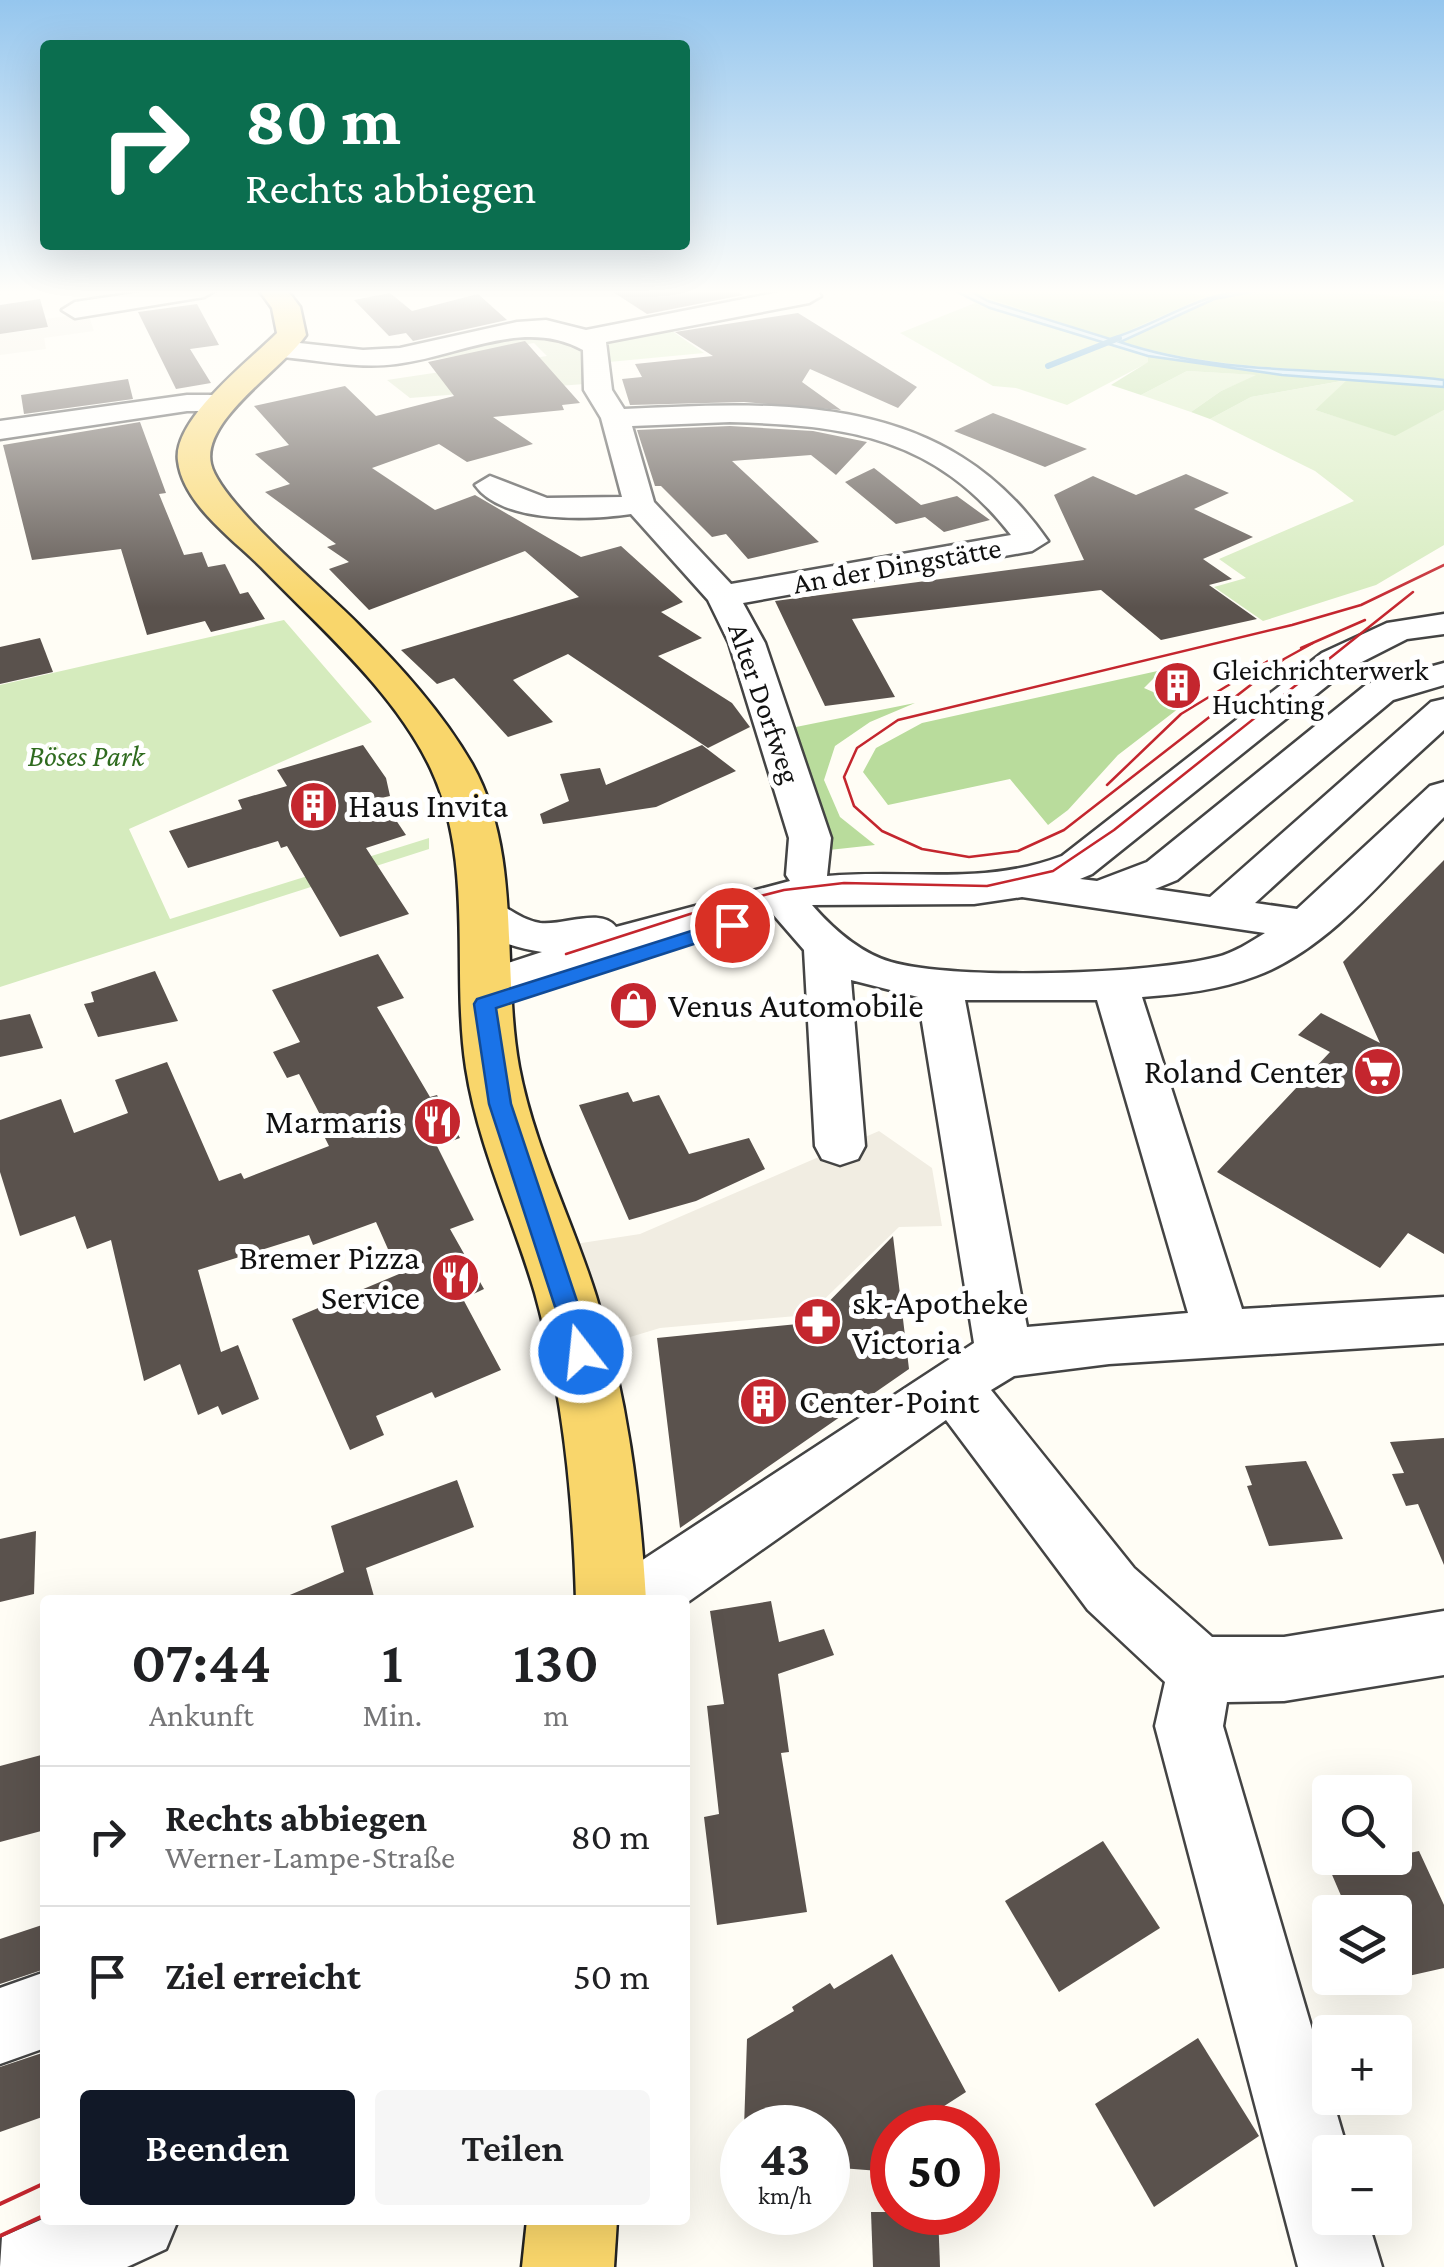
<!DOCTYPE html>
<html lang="de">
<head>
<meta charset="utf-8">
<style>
	body { margin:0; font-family:"Crimson Pro",serif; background:#f6f6f6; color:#202124; height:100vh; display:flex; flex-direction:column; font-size:38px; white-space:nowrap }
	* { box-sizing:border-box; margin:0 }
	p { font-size:32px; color:#757577 }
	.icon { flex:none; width:55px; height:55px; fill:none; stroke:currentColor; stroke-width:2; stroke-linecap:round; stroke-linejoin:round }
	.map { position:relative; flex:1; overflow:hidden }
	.details { position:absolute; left:40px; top:1595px; width:650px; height:630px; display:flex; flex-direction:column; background:#fff; border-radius:10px; box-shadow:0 10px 40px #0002 }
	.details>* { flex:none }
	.top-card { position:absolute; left:40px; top:40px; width:650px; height:210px; border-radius:10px; box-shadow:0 10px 40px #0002; background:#0b6e4f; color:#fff; overflow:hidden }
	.controls { position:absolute; left:1312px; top:1775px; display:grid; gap:20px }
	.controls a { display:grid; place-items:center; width:100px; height:100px; border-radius:10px; background:#fff; box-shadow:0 10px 40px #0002; font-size:50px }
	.speed { position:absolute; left:720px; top:2105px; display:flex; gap:20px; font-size:50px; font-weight:700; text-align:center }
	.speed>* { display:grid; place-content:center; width:130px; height:130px; border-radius:50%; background:#fff; box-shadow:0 10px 40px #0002; line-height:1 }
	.speed small { font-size:25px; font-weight:400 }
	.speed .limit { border:15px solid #d22; background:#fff; color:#111 }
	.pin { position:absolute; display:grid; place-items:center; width:85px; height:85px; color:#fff; margin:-42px; border:5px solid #fff; border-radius:50%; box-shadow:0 2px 10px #0007 }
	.me { position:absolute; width:110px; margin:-55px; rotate:344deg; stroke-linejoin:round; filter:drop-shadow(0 0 8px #0008) }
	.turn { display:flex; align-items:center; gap:35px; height:210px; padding:0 40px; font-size:45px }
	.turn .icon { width:130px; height:130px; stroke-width:2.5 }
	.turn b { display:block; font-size:70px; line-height:85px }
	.eta { display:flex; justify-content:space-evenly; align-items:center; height:170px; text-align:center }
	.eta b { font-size:60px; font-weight:600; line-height:70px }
	.primary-button { display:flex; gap:20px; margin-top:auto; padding:20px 40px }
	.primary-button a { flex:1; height:115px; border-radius:10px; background:#111827; color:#fff; font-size:40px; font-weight:600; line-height:115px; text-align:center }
	.primary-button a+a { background:#f6f6f6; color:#202124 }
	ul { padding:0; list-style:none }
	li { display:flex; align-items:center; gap:30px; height:140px; padding:0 40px; border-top:2px solid #e0e0e0 }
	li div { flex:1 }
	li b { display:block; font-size:38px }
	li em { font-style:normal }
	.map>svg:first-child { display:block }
	.green { fill:#d5ebbd }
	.forest { fill:#b9dc9c }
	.cemetery { fill:#d9e3c4 }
	.plaza { fill:#f1ede2 }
	.water { fill:#b9e0f7; stroke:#3f96cf; stroke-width:2.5 }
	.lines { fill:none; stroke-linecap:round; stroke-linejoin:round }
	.stream { stroke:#3f96cf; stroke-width:6 }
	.building { fill:#5a524d }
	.minor-casing { stroke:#444; stroke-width:5 }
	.major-casing { stroke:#222; stroke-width:5 }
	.minor { fill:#fff; fill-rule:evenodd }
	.major { fill:#f9d66b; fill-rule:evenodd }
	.tram-far1 { stroke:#c4262e; stroke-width:2.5 }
	.tram { stroke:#c4262e; stroke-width:4 }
	.route { fill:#1a73e8; stroke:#114b97; stroke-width:2.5 }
	.labels { text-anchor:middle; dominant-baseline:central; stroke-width:10; stroke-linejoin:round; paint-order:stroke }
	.far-street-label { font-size:30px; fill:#111; stroke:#fff }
	.far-poi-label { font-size:30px; fill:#111; stroke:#fff; text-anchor:start }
	.far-park-label { font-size:30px; font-style:italic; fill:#2f6b1f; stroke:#fff }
	.poi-label { font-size:35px; fill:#111; stroke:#fff; text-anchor:start }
</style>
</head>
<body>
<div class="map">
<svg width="1444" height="2267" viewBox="0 0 1444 2267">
	<rect width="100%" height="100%" fill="#fffdf5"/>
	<g class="green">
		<path d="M953,290H1444V387L1350,380L1315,410L1395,435L1444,410V545L1376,585L1263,621L1214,587L1246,578L1219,559L1354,501L1315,471L1210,419L1251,397L1342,381L1148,357L1149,362L1067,405L1016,388L993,386L900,333L975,303Z"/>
		<path d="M669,329L704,353L609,362L603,342Z"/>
		<path d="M1187,371L1258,375L1221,391L1191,412L1141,395Z"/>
		<path d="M284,620L372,722L129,829L170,919L429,838V849L0,987V685Z"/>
	</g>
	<g class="forest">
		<path d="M1185,290L1204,297L1110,339L967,291Z"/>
		<path d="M1261,290H1335L1444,302V380C1335,367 1224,374 1119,341L1214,299Z"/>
		<path d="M1148,356L1282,375L1438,386L1444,387V410L1395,436L1315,410L1347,380L1251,397L1210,419L1191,412L1221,391L1256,375L1187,371L1141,395L1111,385L1148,362Z"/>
		<path d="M1162,670L1144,688L1183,705L1118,755L1068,810L1048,825L1010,779L888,805L863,772L876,748L922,723Z"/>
		<path d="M915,703L870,722L835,746L824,780L840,817L875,845L829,850L791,728Z"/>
	</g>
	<path class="cemetery" d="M539,333L584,347V384L410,398L387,380L547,356L534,343L432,360L426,352Z"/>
	<g class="plaza">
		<path d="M88,313L94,331L44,338L46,349L0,355V334L48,328L46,319Z"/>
		<path d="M879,1131L932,1168L942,1226L899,1227L808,1315L660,1328L581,1352L549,1248L640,1234Z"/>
	</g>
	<path class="water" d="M953,290H968L988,301L1110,339C1166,322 1199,290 1261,290L1214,299L1120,342C1223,377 1337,367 1444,380V387L1282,375L1148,356L990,308Z"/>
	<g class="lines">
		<path class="stream" d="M1048,366L1119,338"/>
	</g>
	<g class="building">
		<path d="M610,290H734L743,295L647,314Z"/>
		<path d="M390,293L412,311L478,294L507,320L413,341L406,333L389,336L354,300Z"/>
		<path d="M40,299L48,327L0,334V305Z"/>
		<path d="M197,304L219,345L190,349L211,383L176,389L138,312Z"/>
		<path d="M798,313L917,387L898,408L810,369L802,382L841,410L744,402L630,405L622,379L642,377L635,364L713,356L675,332Z"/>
		<path d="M525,341L580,403L562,405L564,410L493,417L533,444L467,462L439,444L372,468L435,510L475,495L581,557L621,546L683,602L661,612L702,638L658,656L732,703L750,727L708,748L568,654L513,680L553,722L508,737L454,678L437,684L401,650L579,597L525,551L369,610L329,569L349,562L327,547L336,544L265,492L290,484L255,454L289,445L254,406L345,386L376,416L454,396L428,362Z"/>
		<path d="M128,379L133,399L24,414L21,395Z"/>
		<path d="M993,413L1087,449L1045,467L954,431Z"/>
		<path d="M140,422L166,493L159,494L184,555L202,552L208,567L225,564L240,594L248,592L265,619L211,632L205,621L147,635L121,549L32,560L3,445Z"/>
		<path d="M730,426L813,431L867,442L836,475L811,455L732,461L819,542L748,559L726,534L712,537L661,486H655L637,430Z"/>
		<path d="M874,468L921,505L957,496L990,520L944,532L925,517L896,524L845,482Z"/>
		<path d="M1186,474L1229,493L1194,509L1253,537L1203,559L1232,579L1209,585L1257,619L1161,640L1101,590L852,619L895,697L825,706L775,601L1084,560L1054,495L1093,476L1136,495Z"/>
		<path d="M40,638L53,672L0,684V647Z"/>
		<path d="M363,745L386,778L390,796L381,798L406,835L366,848L409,914L340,937L287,846L281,848L278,841L188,868L169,831L242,809L238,800L287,786L277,770Z"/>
		<path d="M702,745L736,771L656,807L543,824L540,814L569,801L560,774L600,768L606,785Z"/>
		<path d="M1444,860V1254L1408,1233L1380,1268L1217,1172L1330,1052L1298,1035L1321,1013L1380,1043L1343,962Z"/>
		<path d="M378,954L404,998L377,1007L430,1097L437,1095L460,1138L437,1146L474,1220L450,1229L484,1289L463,1299L501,1370L435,1398L432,1392L376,1416L384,1435L350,1450L292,1319L399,1274L376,1222L313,1245L309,1235L198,1270L221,1352L238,1345L259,1399L222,1415L218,1406L198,1415L180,1364L144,1381L111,1240L87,1249L75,1216L20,1236L0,1172V1120L61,1099L74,1133L128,1113L115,1080L167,1062L219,1181L241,1173L244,1179L329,1146L324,1136L330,1134L299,1074L287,1078L273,1052L300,1042L272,990Z"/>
		<path d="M155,971L178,1021L98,1037L84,1004L94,1002L91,992Z"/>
		<path d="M30,1014L43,1048L0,1057V1020Z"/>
		<path d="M628,1092L633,1102L659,1095L689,1154L749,1138L765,1169L696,1201L629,1220L579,1105Z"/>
		<path d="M893,1236L909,1369L680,1528L657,1338L808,1323Z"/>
		<path d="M1444,1438V1565L1418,1504L1406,1506L1392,1474L1404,1473L1390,1442Z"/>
		<path d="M1306,1461L1343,1539L1269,1546L1247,1486L1252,1485L1245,1466Z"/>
		<path d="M457,1480L474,1527L366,1568L375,1600H278L344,1572L331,1526Z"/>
		<path d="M36,1531L34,1594L0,1602V1539Z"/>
		<path d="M771,1601L779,1642L824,1629L834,1655L778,1674L789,1752L781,1753L807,1912L717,1925L704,1817L719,1814L707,1706L724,1704L710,1611Z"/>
		<path d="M45,1754V1830L0,1842V1766Z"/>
		<path d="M1103,1841L1160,1928L1059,1992L1005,1901Z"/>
		<path d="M1419,1851L1444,1905V1968L1395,1979V1912H1348L1330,1870Z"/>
		<path d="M45,1924V1969L0,1984V1939Z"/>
		<path d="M892,1954L966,2092L910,2128H892V2172L828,2167V2128H744L747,2039L794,2011L792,2007L830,1983L834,1989Z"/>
		<path d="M1198,2038L1259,2136L1154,2207L1095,2104Z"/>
		<path d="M45,2052V2116L0,2132V2067Z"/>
		<path d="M871,2212H938L940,2267H873Z"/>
	</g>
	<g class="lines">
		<defs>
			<g id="minor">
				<path d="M155,290H216L204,297L75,318L62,310L75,302Z"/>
				<path d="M790,290H817L821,296L809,303L606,342L612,390L624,409C785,401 946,393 1048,541L1032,551L743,603L765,643L831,838L827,876C908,869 984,886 1062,856L1322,653L1387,623L1444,614V634L1407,639L1348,669L1092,874L1080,879L1097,881L1147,862L1367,684L1444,663V685L1393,700L1177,880L1155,889L1210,897L1431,702L1444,699V730L1255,903L1297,909L1430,786L1444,782V817C1389,872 1331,948 1256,976C1220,990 1181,994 1142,997L1242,1309L1444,1297V1343L1109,1364L1014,1376L991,1390L1134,1568L1212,1637H1284L1444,1611V1675L1284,1701L1227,1702L1223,1726L1348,2152H1330V2218H1367L1382,2267H1298L1155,1726L1165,1682L1088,1610L946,1420L685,1604V1600H606L615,1578L974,1343L918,997L851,980L865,1146L858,1159L840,1165L822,1159L815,1146L804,950L771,912L700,930L500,998L484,1002L468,998L461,987L468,976L542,952C511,947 478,937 460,910L467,900C498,892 510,918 540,923C563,926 601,907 616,927L790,881L786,875L789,838L729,643L708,600L631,514C590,520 502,524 475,485L490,476L547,498L622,497L601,418L584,390L583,350C523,317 458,357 396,364C357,369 319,360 281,357L268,349L281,341L363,350L400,348L517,322L546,320L586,330ZM730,422C848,425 935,437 1011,535L731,584L654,502L632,426ZM1022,897L1265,933C1250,942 1234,953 1217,957C1151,974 957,981 891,962C860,953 833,929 812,905L974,904ZM965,1000H1097L1188,1313L1027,1327Z"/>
				<path d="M187,395H224L238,403L224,411H187L0,439V421Z"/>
				<path d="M45,1972V2048L0,2064V1988Z"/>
				<path d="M45,2218V2220H178L166,2249L127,2267H0L2,2237Z"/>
			</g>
			<g id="major">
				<path d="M259,290H287L300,307L306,335C283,369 201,420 211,464C220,503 326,591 358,624C400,666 442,712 472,764C523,855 501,968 519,1067C534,1147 572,1219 596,1296C627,1395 640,1497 646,1600H576C573,1496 563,1393 535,1293C513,1218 478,1146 466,1068C451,969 475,863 431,769C395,692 320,628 261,567C233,539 183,504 178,461C172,420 249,361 277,333L272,308Z"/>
				<path d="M527,2220H617L614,2267H522Z"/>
			</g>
		</defs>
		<use href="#minor" class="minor-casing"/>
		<use href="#major" class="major-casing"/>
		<use href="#minor" class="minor"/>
		<use href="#major" class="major"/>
		<g class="tram-far1">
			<path d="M1313,643L1284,659L1064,830L1018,851L969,857L922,849L882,831L854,806L844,777L857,748L898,720L1292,625L1361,605L1444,565"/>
			<path d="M1301,648L1365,620"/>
			<path d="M1107,785L1181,714L1268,661"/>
			<path d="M566,954L690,914L784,890L844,883L987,886L1053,871L1114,830L1413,592"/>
		</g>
		<g class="tram">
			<path d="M0,2204L45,2183"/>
			<path d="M0,2236L45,2215"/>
		</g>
	</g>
	<linearGradient id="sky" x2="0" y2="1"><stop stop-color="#95c6ee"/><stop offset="0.48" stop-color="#fffefa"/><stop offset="1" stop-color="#fffefa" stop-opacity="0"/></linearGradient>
	<rect width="1444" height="608" fill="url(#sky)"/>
	<path class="route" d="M732,918L740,920V929L496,1008L511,1104L594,1352L590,1359H572L489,1104L474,1004L477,999Z"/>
	<defs>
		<symbol id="building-disc" viewBox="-11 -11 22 22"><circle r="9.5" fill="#c4262e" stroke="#fff"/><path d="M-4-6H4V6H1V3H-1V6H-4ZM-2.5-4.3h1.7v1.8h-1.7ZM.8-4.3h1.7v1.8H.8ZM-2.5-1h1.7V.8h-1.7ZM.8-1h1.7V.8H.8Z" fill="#fff"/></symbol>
		<symbol id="shop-disc" viewBox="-11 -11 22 22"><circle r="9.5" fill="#c4262e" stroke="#fff"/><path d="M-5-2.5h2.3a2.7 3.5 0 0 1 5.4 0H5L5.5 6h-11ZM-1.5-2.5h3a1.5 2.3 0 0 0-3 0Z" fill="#fff"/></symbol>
		<symbol id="supermarket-disc" viewBox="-11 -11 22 22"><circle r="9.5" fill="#c4262e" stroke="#fff"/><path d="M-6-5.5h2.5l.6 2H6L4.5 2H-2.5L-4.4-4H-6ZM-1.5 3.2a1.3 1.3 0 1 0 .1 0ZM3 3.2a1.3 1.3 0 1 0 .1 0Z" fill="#fff"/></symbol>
		<symbol id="restaurant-disc" viewBox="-11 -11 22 22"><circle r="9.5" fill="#c4262e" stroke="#fff"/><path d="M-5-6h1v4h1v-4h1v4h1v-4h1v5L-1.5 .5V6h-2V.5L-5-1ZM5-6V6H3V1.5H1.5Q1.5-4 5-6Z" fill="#fff"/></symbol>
		<symbol id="pharmacy-disc" viewBox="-11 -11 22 22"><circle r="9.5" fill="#c4262e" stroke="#fff"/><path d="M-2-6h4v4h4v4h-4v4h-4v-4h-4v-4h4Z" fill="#fff"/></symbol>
	</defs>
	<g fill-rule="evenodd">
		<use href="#building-disc" x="1150" y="658" width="55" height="55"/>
		<use href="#building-disc" x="286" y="778" width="55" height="55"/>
		<use href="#shop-disc" x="606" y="978" width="55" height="55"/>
		<use href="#supermarket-disc" x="1350" y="1044" width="55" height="55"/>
		<use href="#restaurant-disc" x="410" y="1094" width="55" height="55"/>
		<use href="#restaurant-disc" x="428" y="1250" width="55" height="55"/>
		<use href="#pharmacy-disc" x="790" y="1294" width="55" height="55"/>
		<use href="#building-disc" x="736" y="1374" width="55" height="55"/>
	</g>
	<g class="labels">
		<g class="far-street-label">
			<text transform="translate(897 565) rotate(-10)">An der Dingstätte</text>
			<text transform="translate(765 703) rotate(71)">Alter Dorfweg</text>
		</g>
		<g class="far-poi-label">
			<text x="1212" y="669">Gleichrichterwerk<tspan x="1212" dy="34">Huchting</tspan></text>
		</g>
		<g class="far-park-label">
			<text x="86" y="755">Böses Park</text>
		</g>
		<g class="poi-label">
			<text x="348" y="805">Haus Invita</text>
			<text x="668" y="1005">Venus Automobile</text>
			<text x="1343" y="1071" text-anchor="end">Roland Center</text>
			<text x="402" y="1121" text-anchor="end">Marmaris</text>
			<text x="420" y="1257" text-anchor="end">Bremer Pizza<tspan x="420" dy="40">Service</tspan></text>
			<text x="852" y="1302">sk-Apotheke<tspan x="852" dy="40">Victoria</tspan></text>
			<text x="799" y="1401">Center-Point</text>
		</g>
	</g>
</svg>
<div class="controls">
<a><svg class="icon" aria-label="search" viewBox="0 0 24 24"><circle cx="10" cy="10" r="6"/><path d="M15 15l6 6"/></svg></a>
<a><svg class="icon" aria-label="layers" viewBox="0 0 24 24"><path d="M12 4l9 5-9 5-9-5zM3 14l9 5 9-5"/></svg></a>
<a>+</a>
<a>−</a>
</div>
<div class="speed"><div>43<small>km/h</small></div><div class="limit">50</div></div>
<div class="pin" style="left:732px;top:925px;background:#d93025"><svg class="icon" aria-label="arrive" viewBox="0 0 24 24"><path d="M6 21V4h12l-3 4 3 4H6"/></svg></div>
<svg class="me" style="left:581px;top:1352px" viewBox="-20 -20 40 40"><circle r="17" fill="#1a73e8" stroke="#fff" stroke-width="3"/><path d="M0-11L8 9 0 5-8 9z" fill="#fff"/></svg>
<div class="top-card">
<div class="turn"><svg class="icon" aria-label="right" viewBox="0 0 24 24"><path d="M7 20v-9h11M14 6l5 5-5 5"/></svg><div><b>80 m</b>Rechts abbiegen</div></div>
</div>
<section class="details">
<div class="eta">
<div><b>07:44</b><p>Ankunft</p></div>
<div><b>1</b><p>Min.</p></div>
<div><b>130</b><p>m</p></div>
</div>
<ul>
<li><svg class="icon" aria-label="right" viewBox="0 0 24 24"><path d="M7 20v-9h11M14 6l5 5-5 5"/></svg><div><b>Rechts abbiegen</b><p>Werner-Lampe-Straße</p></div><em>80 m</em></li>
<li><svg class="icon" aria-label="arrive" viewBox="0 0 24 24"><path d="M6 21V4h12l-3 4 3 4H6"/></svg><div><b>Ziel erreicht</b></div><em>50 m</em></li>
</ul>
<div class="primary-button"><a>Beenden</a><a>Teilen</a></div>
</section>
</div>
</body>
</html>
